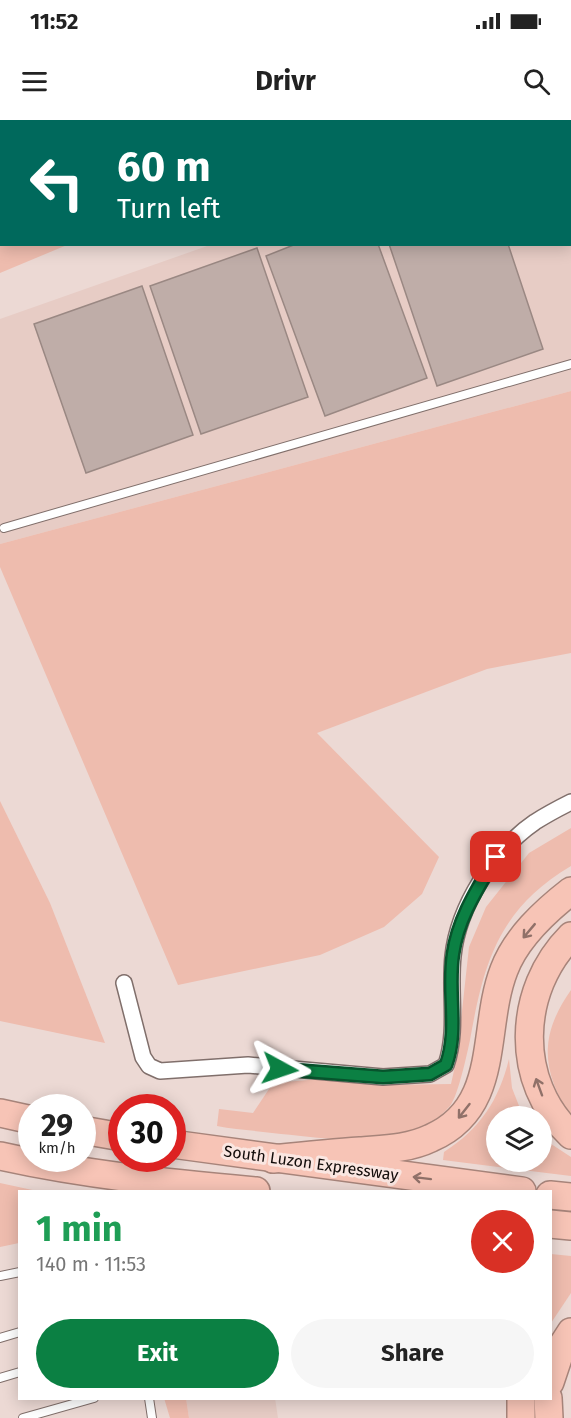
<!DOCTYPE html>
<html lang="en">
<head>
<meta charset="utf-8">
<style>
	body { margin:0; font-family:"Fira Sans",sans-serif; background:#f6f6f6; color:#222; height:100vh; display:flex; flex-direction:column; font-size:22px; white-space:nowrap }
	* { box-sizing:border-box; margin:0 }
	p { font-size:20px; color:#767676 }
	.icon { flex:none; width:33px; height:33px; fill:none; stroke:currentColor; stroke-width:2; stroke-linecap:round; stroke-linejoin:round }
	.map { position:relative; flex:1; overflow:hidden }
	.sheet { position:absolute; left:18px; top:1070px; width:534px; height:210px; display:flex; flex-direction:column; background:#fff; border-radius:0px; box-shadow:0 3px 15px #0003 }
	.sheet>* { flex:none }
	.guide { position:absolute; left:0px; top:0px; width:572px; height:126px; box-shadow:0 3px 15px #0003; background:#00695c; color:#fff; overflow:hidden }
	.buttons { position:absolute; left:486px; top:986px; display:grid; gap:12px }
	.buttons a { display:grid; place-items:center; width:66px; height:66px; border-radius:50%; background:#fff; box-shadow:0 3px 15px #0003; font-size:30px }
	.speed { position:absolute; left:18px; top:974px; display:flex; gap:12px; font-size:30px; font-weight:700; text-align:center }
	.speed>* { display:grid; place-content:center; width:78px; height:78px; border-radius:50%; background:#fff; box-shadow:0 3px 15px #0003; line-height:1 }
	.speed small { font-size:15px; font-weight:400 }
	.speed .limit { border:9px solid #d22; background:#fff; color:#111 }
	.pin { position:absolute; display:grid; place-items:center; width:51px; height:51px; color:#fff; margin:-26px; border-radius:12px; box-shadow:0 3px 9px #0006 }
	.me { position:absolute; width:66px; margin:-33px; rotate:95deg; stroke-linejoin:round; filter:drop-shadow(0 0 4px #0008) }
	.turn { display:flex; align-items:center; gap:21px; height:126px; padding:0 18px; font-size:27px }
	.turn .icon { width:78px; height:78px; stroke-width:2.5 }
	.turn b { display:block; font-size:42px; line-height:51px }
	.round { display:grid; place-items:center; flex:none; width:63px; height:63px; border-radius:32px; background:#f6f6f6 }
	.headline { display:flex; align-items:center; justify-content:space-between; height:102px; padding:0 18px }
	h1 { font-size:36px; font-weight:700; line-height:45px; color:#1e9e55 }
	.cta { display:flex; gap:12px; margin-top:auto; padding:12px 18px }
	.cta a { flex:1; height:69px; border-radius:36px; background:#0b8043; color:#fff; font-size:24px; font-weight:700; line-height:69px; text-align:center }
	.cta a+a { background:#f6f6f6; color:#222 }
	.status { display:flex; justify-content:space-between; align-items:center; height:42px; padding:0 30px; background:#fff; direction:ltr }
	.status svg { height:16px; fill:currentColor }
	header { display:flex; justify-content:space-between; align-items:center; height:78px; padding:0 18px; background:#fff; font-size:27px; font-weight:700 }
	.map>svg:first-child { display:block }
	.built { fill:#e7ccc5 }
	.green { fill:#eebcae }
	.building { fill:#bfada8; stroke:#9a8883; stroke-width:1.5 }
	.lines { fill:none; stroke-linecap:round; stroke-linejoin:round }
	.service-casing { stroke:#806f6b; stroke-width:10 }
	.minor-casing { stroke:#806f6b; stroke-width:18 }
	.motorway-casing { stroke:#a7847a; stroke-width:30 }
	.service { stroke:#fff; stroke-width:8 }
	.minor { stroke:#fff; stroke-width:15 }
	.motorway { stroke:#f7c4b6; stroke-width:27 }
	.oneway { stroke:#907169 }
	.route-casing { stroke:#07532c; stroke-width:15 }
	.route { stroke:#0b8043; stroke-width:10 }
	.labels { text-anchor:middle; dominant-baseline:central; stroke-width:6; stroke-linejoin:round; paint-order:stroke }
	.street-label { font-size:16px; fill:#120c0a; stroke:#fae6e1 }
</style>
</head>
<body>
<div class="status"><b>11:52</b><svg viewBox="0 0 49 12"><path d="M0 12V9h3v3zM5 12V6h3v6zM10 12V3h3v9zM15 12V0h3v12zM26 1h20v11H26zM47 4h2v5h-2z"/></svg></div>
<header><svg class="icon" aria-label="menu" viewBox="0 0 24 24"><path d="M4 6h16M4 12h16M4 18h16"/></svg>Drivr<svg class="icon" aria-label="search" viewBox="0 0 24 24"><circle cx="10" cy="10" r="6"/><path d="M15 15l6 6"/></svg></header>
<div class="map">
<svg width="571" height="1298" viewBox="0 0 571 1298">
	<rect width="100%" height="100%" fill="#ecd9d4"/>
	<g class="built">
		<path d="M561,0H571V271L0,424V199L210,125L570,124V2L556,1Z"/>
		<path d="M186,1278H275L278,1298H189Z"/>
	</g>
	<g class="green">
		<path d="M0,0H341L342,1L2,2V124L67,125L0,153Z"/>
		<path d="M571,271V533L487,549L317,613L439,737L422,774L384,807L320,835L178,865L0,447V424Z"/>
		<path d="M0,681L50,783L105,923L0,901Z"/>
		<path d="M571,708V746C499,789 484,841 470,920C467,934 458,976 450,986C410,1033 334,1019 281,1014C260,1011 238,1010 217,1006L219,989L253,993L273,963L320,959L381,965L451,964L457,937L469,827L486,787L529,733Z"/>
		<path d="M571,870V998C542,951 538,917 571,870Z"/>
		<path d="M509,939L512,968L523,996H496V1041H542V1018L571,1037V1056L443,1040L444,1032C480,1009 499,980 509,939Z"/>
		<path d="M0,1063L37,1071H20L19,1123L0,1127Z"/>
		<path d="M551,1134L571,1136V1173L551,1203Z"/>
		<path d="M164,1278H186L189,1298H170Z"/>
	</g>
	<g class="building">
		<path d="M422,0H569L570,2H419Z"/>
		<path d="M296,124H378L427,258L325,296L266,136Z"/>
		<path d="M389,124H508L543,229L437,266Z"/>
		<path d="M257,128L308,277L201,314L150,166Z"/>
		<path d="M142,166L193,315L86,353L34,204Z"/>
	</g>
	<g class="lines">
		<defs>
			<g id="service">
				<path d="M4,408L571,244"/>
				<path d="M0,1156L20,1152"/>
				<path d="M0,1218L20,1212"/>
				<path d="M0,1258L20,1252"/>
				<path d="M149,1278L152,1298"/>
				<path d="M23,1298L94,1278"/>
			</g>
			<path id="minor" d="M124,863L143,937L149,946L160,951L248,945L383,957L430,954L446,945C458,910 449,873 453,836C458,787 494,730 535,702C546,695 559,688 571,682"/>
			<g id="motorway">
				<path d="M571,816C517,870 514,962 571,1015"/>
				<path d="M0,993L32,1000"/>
				<path d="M82,1010L122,1017"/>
				<path d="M172,1024L522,1071"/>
				<path d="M0,1036C85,1055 170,1063 256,1071"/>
				<path d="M273,1039C302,1036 331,1033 360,1031C384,1029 408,1029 431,1018C502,987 481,909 504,850C516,818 544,792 571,771"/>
				<path d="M550,1075L571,1077"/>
				<path d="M550,1104L571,1106"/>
				<path d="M550,1262L562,1226L571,1212"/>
				<path d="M521,1278V1298"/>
				<path d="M548,1278L549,1298"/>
			</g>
		</defs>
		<use href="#service" class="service-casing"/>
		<use href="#minor" class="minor-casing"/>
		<use href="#motorway" class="motorway-casing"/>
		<use href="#service" class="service"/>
		<use href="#minor" class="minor"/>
		<use href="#motorway" class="motorway"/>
	</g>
	<defs><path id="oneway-shaft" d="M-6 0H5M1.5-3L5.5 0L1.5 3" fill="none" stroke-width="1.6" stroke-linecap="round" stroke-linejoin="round" transform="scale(1.5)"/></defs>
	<g class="oneway">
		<use href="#oneway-shaft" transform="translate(529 811) rotate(130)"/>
		<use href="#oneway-shaft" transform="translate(539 967) rotate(-110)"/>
		<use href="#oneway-shaft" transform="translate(464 991) rotate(128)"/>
		<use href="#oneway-shaft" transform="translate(422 1058) rotate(-173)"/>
	</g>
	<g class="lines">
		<defs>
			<path id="route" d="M280,949L383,957L430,954L446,945C459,909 447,872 453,834C458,798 478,768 496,737"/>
		</defs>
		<use href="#route" class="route-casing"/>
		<use href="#route" class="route"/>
	</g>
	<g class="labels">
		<g class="street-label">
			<text transform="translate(311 1043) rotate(8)">South Luzon Expressway</text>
		</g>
	</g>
</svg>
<div class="buttons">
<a><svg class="icon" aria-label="layers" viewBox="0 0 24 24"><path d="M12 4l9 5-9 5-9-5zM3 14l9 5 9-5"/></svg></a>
</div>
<div class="speed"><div>29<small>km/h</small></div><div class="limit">30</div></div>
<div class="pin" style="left:496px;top:737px;background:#d93025"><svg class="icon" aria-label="arrive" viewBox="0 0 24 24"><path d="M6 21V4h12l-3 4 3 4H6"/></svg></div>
<svg class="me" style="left:280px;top:949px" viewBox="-20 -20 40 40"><path d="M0-17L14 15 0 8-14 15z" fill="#0b8043" stroke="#fff" stroke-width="4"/></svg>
<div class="guide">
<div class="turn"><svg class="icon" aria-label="left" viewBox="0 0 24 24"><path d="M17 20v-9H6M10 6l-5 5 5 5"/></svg><div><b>60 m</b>Turn left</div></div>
</div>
<section class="sheet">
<div class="headline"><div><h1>1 min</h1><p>140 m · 11:53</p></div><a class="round" style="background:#d93025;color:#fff"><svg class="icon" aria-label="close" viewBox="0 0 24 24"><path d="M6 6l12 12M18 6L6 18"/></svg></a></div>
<div class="cta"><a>Exit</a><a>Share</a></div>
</section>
</div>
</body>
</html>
